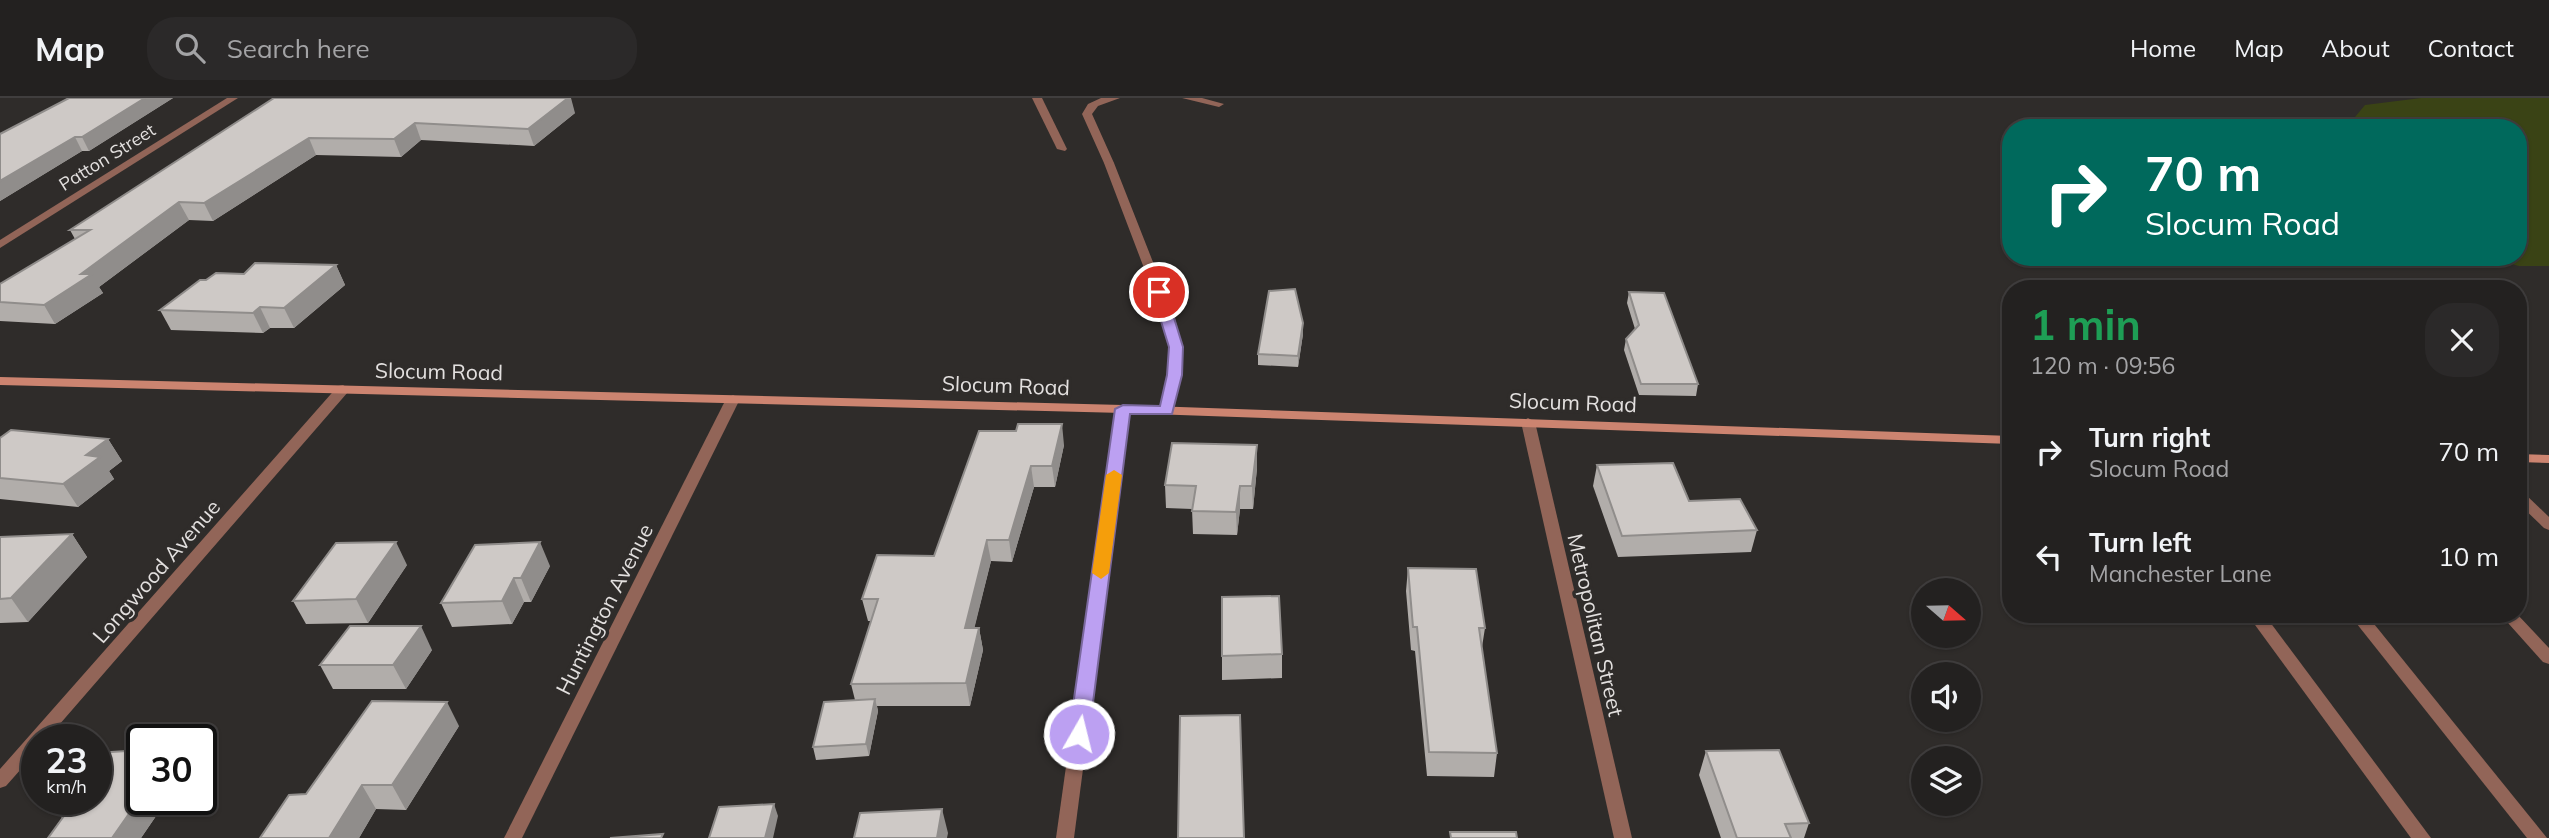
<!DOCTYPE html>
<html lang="en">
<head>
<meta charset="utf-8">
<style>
	body { margin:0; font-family:Mulish,sans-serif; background:#2b2929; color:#f1f3f6; height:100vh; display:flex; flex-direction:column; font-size:26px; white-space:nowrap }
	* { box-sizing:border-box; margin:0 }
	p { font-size:23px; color:#a3a3a5 }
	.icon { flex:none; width:38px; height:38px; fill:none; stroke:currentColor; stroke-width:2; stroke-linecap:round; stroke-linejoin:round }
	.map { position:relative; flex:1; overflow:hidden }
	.sheet { position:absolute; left:2002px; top:182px; width:525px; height:343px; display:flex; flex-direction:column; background:#232120; border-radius:28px; box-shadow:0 2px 5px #0004,0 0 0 2px #403e3e }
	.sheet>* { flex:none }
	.banner { position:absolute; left:2002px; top:21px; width:525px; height:147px; border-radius:28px; box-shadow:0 2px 5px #0004,0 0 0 2px #403e3e; background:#00695c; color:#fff; overflow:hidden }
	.needle { width:46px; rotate:110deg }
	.tools { position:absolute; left:1911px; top:480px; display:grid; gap:14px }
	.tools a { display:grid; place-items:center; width:70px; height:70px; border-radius:50%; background:#232120; box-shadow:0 2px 5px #0004,0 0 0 2px #403e3e; font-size:35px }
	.speed { position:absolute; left:21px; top:626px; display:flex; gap:14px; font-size:35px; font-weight:700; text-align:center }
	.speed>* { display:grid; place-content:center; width:91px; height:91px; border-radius:50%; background:#232120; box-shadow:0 2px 5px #0004,0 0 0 2px #403e3e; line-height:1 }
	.speed small { font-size:18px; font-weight:400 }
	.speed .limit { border:4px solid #111; border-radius:10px; background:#fff; color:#111 }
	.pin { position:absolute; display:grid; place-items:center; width:60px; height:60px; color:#fff; margin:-30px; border:4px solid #fff; border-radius:50%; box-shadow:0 2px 7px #0007 }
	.me { position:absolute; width:77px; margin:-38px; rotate:8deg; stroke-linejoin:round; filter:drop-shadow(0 0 5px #0008) }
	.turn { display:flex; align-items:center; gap:24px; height:147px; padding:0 28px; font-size:32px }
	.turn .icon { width:91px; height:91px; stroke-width:2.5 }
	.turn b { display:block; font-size:49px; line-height:60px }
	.round { display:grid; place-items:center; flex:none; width:74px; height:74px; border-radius:28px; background:#2b2929 }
	.overview { display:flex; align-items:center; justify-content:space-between; height:119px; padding:0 28px }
	h1 { font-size:42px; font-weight:700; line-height:52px; color:#1e9e55 }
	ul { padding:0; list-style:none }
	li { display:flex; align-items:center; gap:21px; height:105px; padding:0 28px }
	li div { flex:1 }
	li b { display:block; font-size:26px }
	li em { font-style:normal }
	header { display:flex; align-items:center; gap:42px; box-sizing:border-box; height:98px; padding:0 35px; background:#232120; border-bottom:2px solid #403e3e }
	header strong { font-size:33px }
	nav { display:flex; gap:38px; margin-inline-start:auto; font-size:24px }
	.search { width:490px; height:63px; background:#2b2929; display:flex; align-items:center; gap:18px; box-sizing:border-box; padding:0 24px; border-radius:28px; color:#a3a3a5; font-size:26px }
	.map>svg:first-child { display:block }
	.green { fill:#3a4315 }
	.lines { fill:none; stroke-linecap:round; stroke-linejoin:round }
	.service { fill:#926558; fill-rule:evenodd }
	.minor { fill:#926558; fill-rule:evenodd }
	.secondary { fill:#cc8470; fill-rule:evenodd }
	.wall { fill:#b1adaa }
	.shaded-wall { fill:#908d8b }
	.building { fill:#cec9c6; stroke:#908d8b; stroke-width:2 }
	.route { fill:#bca0f2; stroke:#7a689d; stroke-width:2 }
	.slow { fill:#f59e0b }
	.labels { text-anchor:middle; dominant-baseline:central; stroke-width:7; stroke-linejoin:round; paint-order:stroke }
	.far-street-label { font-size:18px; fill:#e3e0df; stroke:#2f2c2a }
	.street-label { font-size:21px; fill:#e3e0df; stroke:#2f2c2a }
</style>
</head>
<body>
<header>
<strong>Map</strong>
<div class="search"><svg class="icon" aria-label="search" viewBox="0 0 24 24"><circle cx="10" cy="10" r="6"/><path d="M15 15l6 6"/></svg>Search here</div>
<nav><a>Home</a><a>Map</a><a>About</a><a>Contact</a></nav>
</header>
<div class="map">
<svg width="2549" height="740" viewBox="0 0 2549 740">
	<rect width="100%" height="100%" fill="#2f2c2a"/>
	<path class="green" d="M2421,0H2549V168H2519L2483,159H2518V30H2333L2350,25L2365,7Z"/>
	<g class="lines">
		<g class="service">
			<path d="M1032,0H1042L1067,51L1065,53L1057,51Z"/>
			<path d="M1101,0H1120L1098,8L1092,16L1114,65L1109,68L1104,65L1082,16L1088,6Z"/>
			<path d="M1182,0H1202L1224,6L1219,9Z"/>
			<path d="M2518,393L2523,394L2549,419V432L2544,430L2518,405Z"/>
			<path d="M2247,516H2264L2431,740H2411Z"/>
			<path d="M2349,516H2366L2547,740H2527Z"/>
			<path d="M2500,516H2517L2549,550V566L2543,564Z"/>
		</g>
		<g class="minor">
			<path d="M227,0H238L0,150V142Z"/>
			<path d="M1109,62L1114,65L1175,220L1182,249L1180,277L1174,313L1167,317L1160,313L1168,277L1170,249L1163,220L1104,65Z"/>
			<path d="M343,287L349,291L348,294L46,642H37V653L6,688L0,690V671L338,288Z"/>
			<path d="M733,297L740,301L522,740H504L726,301Z"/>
			<path d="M1123,307L1130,311L1074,740H1056L1116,311Z"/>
			<path d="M1528,320L1535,324L1632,740H1614L1521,324Z"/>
		</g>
		<g class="secondary">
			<path d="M0,279L1123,307L2011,338V346L1123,315L0,287Z"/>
			<path d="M2518,356L2549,357V365L2518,364Z"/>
		</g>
	</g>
	<g class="wall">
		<path d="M69,0H173L89,53H82L0,103V36Z"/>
		<path d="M274,0L575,15L534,48L421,42L401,59L316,57L213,123L189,122L99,189L103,195L55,226L0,223V186L75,141L70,132Z"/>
		<path d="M336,167L345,187L294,230H270L263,235L171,232L160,212L206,182L244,176Z"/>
		<path d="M1629,194L1698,286L1696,298L1639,297L1624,252L1626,241L1635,231L1627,205Z"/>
		<path d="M1303,225V236L1298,269L1258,267V256Z"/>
		<path d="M1016,333L1064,347L1055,389H1034L1012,464L991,463L974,530H979L983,552L970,608H877L878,613L869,658L816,662L813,649L855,602L851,586L871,523H868L862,501L934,458Z"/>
		<path d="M0,340L108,341L122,363L109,373L114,381L78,409L0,401Z"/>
		<path d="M1597,367L1689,403L1757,432L1751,454L1618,459L1593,388Z"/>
		<path d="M1257,370L1253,411H1240L1237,437L1193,436L1192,411L1166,410L1165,387Z"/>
		<path d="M72,436L87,459L28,524L0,525V439Z"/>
		<path d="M407,467L368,525L306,526L293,503Z"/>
		<path d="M550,468L531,504H524L512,526L452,529L441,505Z"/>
		<path d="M1408,470L1485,530L1482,549L1497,655L1494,679L1427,678L1415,553L1411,552L1406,493Z"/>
		<path d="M432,552L406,591H333L320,567Z"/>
		<path d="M1282,556V580L1222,582V558Z"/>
		<path d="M459,628L406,712L376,711L359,740H260L306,696Z"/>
		<path d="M1706,653L1809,725L1804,740H1721L1699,677Z"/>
		<path d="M49,702H167L141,740H48L62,720Z"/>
	</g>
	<g class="shaded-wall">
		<path d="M145,0H173L89,53L82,39Z"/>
		<path d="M568,0H571L575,15L534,48L528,31Z"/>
		<path d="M415,25L421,42L401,59L394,41Z"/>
		<path d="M75,39L82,53L0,103V83Z"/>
		<path d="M309,40L316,57L213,123L204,105Z"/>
		<path d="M179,104L189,122L99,189L103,195L55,226L44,207L81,176Z"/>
		<path d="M336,167L345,187L294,230L284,210Z"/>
		<path d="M260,209L270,230L263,235L253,215Z"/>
		<path d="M1303,225V236L1298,269V258Z"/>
		<path d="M1062,326L1064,347L1055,389L1052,368Z"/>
		<path d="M108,341L122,363L109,373L114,381L78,409L63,386L86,357Z"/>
		<path d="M1257,347V370L1253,411L1252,388Z"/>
		<path d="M1031,368L1034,389L1012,464L1009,442Z"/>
		<path d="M1240,388V411L1237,437L1236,414Z"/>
		<path d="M72,436L87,459L28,524L11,500Z"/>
		<path d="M987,442L991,463L969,552L965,530Z"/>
		<path d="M396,444L407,467L368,525L356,501Z"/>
		<path d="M540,444L550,468L531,504L521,480Z"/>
		<path d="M514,480L524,504L512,526L502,503Z"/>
		<path d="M421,528L432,552L406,591L393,567Z"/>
		<path d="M979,530L983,552L970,608L966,585Z"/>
		<path d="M875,601L878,613L869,658L866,646Z"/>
		<path d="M447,604L459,628L406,712L392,687Z"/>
		<path d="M362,687L376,711L359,740H329Z"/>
		<path d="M142,697V702H167L141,740H112Z"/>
		<path d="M774,706L778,718L773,740H765Z"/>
		<path d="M942,711L948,735L947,740H937Z"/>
	</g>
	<g class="building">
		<path d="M69,0H145L82,39H75L0,83V36Z"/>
		<path d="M274,0H568L528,31L415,25L394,41L309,40L204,105L179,104L81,176H92L44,207L0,204V186L90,132H70Z"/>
		<path d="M255,165L336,167L284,210L260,209L253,215L160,212L200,182H206L216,175L244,176Z"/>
		<path d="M1295,191L1303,225L1298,258L1258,256L1269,193Z"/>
		<path d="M1629,194L1664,195L1698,286H1641L1626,241L1639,227Z"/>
		<path d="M1018,326H1062L1052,368H1031L1009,442H987L965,530H979L966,585L851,586L878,501H862L877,457L934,458L979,333H1016Z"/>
		<path d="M11,332L108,341L86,357L100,359L63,386L0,380V340Z"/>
		<path d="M1172,345L1257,347L1252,388H1240L1236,414L1192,413L1196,388L1165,387Z"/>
		<path d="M1673,365L1689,403L1740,401L1757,432L1622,438L1597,367Z"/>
		<path d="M72,436L11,500L0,501V439Z"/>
		<path d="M396,444L356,501L293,503L336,445Z"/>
		<path d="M540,444L521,480H514L502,503L441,505L475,447Z"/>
		<path d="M1408,470L1476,471L1485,530H1479L1497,655L1429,654L1417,529H1413Z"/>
		<path d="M1279,498L1282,556L1222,558V499Z"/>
		<path d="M350,528H421L393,567H320Z"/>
		<path d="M875,601L866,646L813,649L824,604Z"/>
		<path d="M372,603L447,604L392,687H362L329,740H260L289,697L306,696Z"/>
		<path d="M1240,617L1244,740H1178L1180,618Z"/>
		<path d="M142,652V697L112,740H48L69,711L55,712L62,702H96V655Z"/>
		<path d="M1779,652L1809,725L1785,726L1791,740H1737L1706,653Z"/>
		<path d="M774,706L765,740H709L719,709Z"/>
		<path d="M942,711L937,740H854L860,715Z"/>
		<path d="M1450,734H1516L1517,740H1451Z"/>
		<path d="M663,736L661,740H610Z"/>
	</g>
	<path class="route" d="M1159,190L1166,194L1183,249L1182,277L1172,316H1130L1089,636L1086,641L1079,643L1072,641L1069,636L1115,311L1123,307L1160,308L1167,277L1169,249L1152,194Z"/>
	<path class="slow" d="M1114,372L1122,377L1109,475L1101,481L1092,475L1106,377Z"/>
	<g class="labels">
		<g class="far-street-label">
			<text transform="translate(107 59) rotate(-32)">Patton Street</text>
		</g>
		<g class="street-label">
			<text transform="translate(439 273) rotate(1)">Slocum Road</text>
			<text transform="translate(1006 287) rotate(2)">Slocum Road</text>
			<text transform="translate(1573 304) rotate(2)">Slocum Road</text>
			<text transform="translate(156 473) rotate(-49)">Longwood Avenue</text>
			<text transform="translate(604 511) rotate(-63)">Huntington Avenue</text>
			<text transform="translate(1596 527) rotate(77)">Metropolitan Street</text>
		</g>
	</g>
</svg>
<div class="tools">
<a><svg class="needle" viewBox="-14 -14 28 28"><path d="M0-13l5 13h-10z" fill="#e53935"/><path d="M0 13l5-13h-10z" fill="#a3a3a5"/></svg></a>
<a><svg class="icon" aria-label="sound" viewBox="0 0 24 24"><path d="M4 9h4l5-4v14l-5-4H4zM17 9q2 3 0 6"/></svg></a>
<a><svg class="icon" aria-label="layers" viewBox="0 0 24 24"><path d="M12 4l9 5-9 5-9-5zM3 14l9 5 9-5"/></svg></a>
</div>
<div class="speed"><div>23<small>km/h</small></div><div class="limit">30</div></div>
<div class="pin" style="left:1159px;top:194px;background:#d93025"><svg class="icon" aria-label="arrive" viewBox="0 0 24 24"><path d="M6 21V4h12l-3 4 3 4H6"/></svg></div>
<svg class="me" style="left:1079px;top:636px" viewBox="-20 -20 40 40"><circle r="17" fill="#bca0f2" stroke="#fff" stroke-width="3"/><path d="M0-11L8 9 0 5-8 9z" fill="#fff"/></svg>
<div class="banner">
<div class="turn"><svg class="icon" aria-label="right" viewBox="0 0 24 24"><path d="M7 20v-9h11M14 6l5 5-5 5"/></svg><div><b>70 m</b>Slocum Road</div></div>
</div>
<section class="sheet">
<div class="overview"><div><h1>1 min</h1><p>120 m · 09:56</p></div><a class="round"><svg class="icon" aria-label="close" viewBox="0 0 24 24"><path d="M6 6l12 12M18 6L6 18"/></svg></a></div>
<ul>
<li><svg class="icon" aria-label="right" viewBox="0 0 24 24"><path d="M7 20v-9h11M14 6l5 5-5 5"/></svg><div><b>Turn right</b><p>Slocum Road</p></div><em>70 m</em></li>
<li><svg class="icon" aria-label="left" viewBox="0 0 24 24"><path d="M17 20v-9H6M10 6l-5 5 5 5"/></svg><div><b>Turn left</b><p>Manchester Lane</p></div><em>10 m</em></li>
</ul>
</section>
</div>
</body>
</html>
